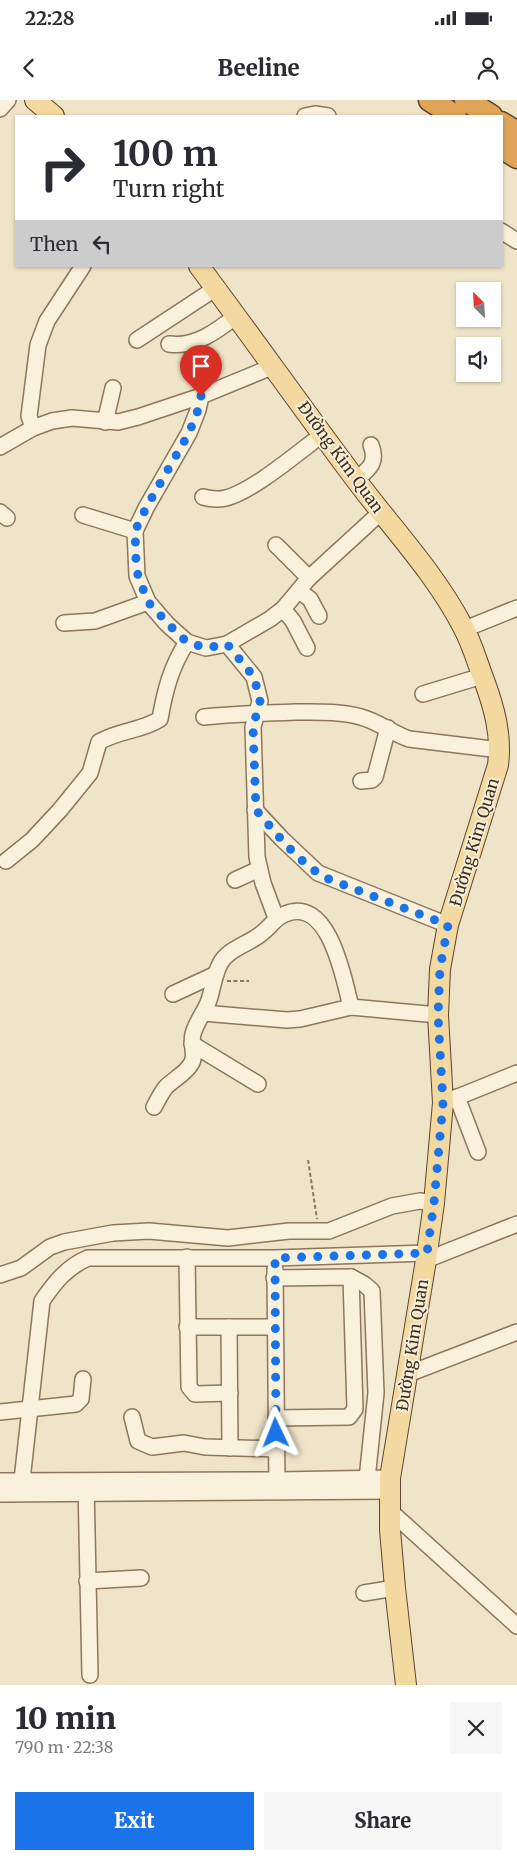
<!DOCTYPE html>
<html lang="en">
<head>
<meta charset="utf-8">
<style>
	body { margin:0; font-family:Merriweather,serif; background:#f7f7f7; color:#2b2b33; height:100vh; display:flex; flex-direction:column; font-size:19px; white-space:nowrap }
	* { box-sizing:border-box; margin:0 }
	p { font-size:16px; color:#7c7c81 }
	.icon { flex:none; width:28px; height:28px; fill:none; stroke:currentColor; stroke-width:2; stroke-linecap:round; stroke-linejoin:round }
	.map { position:relative; height:1585px; overflow:hidden }
	.sheet { display:flex; flex-direction:column; background:#fff; flex:1 }
	.sheet>* { flex:none }
	.hud { position:absolute; left:15px; top:15px; width:488px; height:152px; border-radius:0px; box-shadow:0 1px 4px #0004; background:#fff; color:#2b2b33; overflow:hidden }
	.needle { width:32px; rotate:336deg }
	.fabs { position:absolute; left:456px; top:182px; display:grid; gap:10px }
	.fabs a { display:grid; place-items:center; width:45px; height:45px; border-radius:0px; background:#fff; box-shadow:0 1px 4px #0004; font-size:25px }
	.pin { position:absolute; display:grid; place-items:center; width:42px; height:42px; color:#fff; margin:-51px -21px; border-radius:50% 50% 50% 0; rotate:-45deg; box-shadow:0 0 5px #0007 }
	.pin .icon { rotate:45deg }
	.me { position:absolute; width:55px; margin:-28px; rotate:358deg; stroke-linejoin:round; filter:drop-shadow(0 0 4px #0008) }
	.turn { display:flex; align-items:center; gap:18px; height:105px; padding:0 15px; font-size:22px }
	.turn .icon { width:65px; height:65px; stroke-width:2.5 }
	.turn b { display:block; font-size:35px; line-height:42px }
	.then { display:flex; align-items:center; height:48px; padding:0 15px; background:#0003; gap:10px; font-size:19px }
	.round { display:grid; place-items:center; flex:none; width:52px; height:52px; border-radius:0px; background:#f7f7f7 }
	.headline { display:flex; align-items:center; justify-content:space-between; height:85px; padding:0 15px }
	h1 { font-size:30px; font-weight:800; line-height:38px }
	.button { display:flex; gap:10px; margin-top:auto; padding:10px 15px }
	.button a { flex:1; height:58px; border-radius:0px; background:#1a73e8; color:#fff; font-size:20px; font-weight:800; line-height:58px; text-align:center }
	.button a+a { background:#f7f7f7; color:#2b2b33 }
	.status { display:flex; justify-content:space-between; align-items:center; height:35px; padding:0 25px; background:#fff; direction:ltr }
	.status svg { height:14px; fill:currentColor }
	header { display:flex; justify-content:space-between; align-items:center; height:65px; padding:0 15px; background:#fff; font-size:22px; font-weight:800 }
	.map>svg:first-child { display:block }
	.lines { fill:none; stroke-linecap:round; stroke-linejoin:round }
	.minor-casing { stroke:#8d765c; stroke-width:18 }
	.major-casing { stroke:#5b4430; stroke-width:22 }
	.highway-casing { stroke:#5b4430; stroke-width:25 }
	.path { stroke:#8d765c; stroke-width:2; stroke-dasharray:4 2.5; stroke-linecap:butt }
	.minor { stroke:#faf1dc; stroke-width:15 }
	.major { stroke:#f3d9a0; stroke-width:20 }
	.highway { stroke:#e0a458; stroke-width:22 }
	.route { stroke:#1a73e8; stroke-width:9; stroke-dasharray:0 16.2 }
	.labels { text-anchor:middle; dominant-baseline:central; stroke-width:4; stroke-linejoin:round; paint-order:stroke }
	.street-label { font-size:16px; fill:#3d2e20; stroke:#f7eed8 }
</style>
</head>
<body>
<div class="status"><b>22:28</b><svg viewBox="0 0 49 12"><path d="M0 12V9h3v3zM5 12V6h3v6zM10 12V3h3v9zM15 12V0h3v12zM26 1h20v11H26zM47 4h2v5h-2z"/></svg></div>
<header><svg class="icon" aria-label="back" viewBox="0 0 24 24"><path d="M15 5l-7 7 7 7"/></svg>Beeline<svg class="icon" aria-label="person" viewBox="0 0 24 24"><circle cx="12" cy="8" r="4"/><path d="M4 21q1-7 8-7t8 7"/></svg></header>
<div class="map">
<svg width="517" height="1585" viewBox="0 0 517 1585">
	<rect width="100%" height="100%" fill="#f0e4c8"/>
	<g class="lines">
		<defs>
			<g id="minor">
				<path d="M0,9L8,0"/>
				<path d="M305,16L315,14L328,16"/>
				<path d="M501,131L517,141"/>
				<path d="M137,240L216,188"/>
				<path d="M169,244C194,248 217,231 236,216"/>
				<path d="M201,296L198,310L189,333L146,408L135,431L137,476L148,502L167,524L187,542L206,548L227,544L270,519L283,509L309,478L381,412"/>
				<path d="M105,322L113,288"/>
				<path d="M33,328L29,316L38,245L47,221L83,166"/>
				<path d="M0,347L33,328L52,321L72,318L118,322L138,317L201,296L274,266"/>
				<path d="M356,380C369,369 378,363 371,345"/>
				<path d="M203,397C210,399 218,400 226,398C252,392 300,351 323,334"/>
				<path d="M0,412L7,418"/>
				<path d="M83,415L135,431"/>
				<path d="M276,445L309,478"/>
				<path d="M299,491L310,499L319,516"/>
				<path d="M283,509L293,521L307,548"/>
				<path d="M64,523L95,521L148,502"/>
				<path d="M465,529L517,508"/>
				<path d="M227,544L254,577L260,601L253,627L257,757L263,783L276,818"/>
				<path d="M423,594L482,576"/>
				<path d="M204,617C234,614 265,613 296,612C317,612 340,611 361,617C379,622 392,633 409,639L500,650"/>
				<path d="M361,681L372,680L375,677L388,628"/>
				<path d="M255,710L282,739L318,773L448,825"/>
				<path d="M6,761L32,740L60,710L90,673L99,642C119,630 142,631 160,619C165,590 171,567 187,542"/>
				<path d="M235,780L259,769"/>
				<path d="M173,894L216,874"/>
				<path d="M203,913L287,920L300,919L351,907L438,915"/>
				<path d="M192,944L258,984"/>
				<path d="M457,997L478,1052"/>
				<path d="M443,1003L517,973"/>
				<path d="M154,1007C158,1000 161,993 166,987C174,979 185,974 191,964C197,955 190,945 193,934C196,922 205,912 209,900C213,888 214,875 220,864C228,848 250,844 262,833C271,826 275,818 285,814C329,795 344,879 351,907"/>
				<path d="M187,1157L189,1287L195,1294L230,1293"/>
				<path d="M426,1160L517,1124"/>
				<path d="M275,1169L277,1388"/>
				<path d="M0,1175L21,1168L50,1147L64,1142L113,1133L149,1131L228,1138L289,1131H329L392,1106L420,1101L434,1103"/>
				<path d="M274,1178L351,1177L364,1184L372,1191L376,1293L367,1379"/>
				<path d="M187,1227H275"/>
				<path d="M229,1227L230,1348"/>
				<path d="M408,1274L517,1232"/>
				<path d="M0,1312L76,1304L81,1299L83,1279"/>
				<path d="M132,1317L138,1341L152,1347L184,1343L205,1347L277,1349"/>
				<path d="M276,1318L349,1317L355,1309L351,1177"/>
				<path d="M22,1380L42,1201C55,1182 67,1167 88,1158H275L427,1153"/>
				<path d="M0,1381L278,1380L390,1378"/>
				<path d="M86,1384L90,1575"/>
				<path d="M0,1394L390,1391"/>
				<path d="M389,1410L517,1526"/>
				<path d="M87,1481L141,1478"/>
				<path d="M364,1493L395,1488"/>
			</g>
			<g id="major">
				<path d="M35,0L54,16"/>
				<path d="M199,166C252,237 303,309 356,380C392,428 435,473 463,527C472,543 477,562 484,580C494,607 502,635 498,665L448,825L440,869L438,915L443,1003L434,1103L426,1160L390,1378V1430L395,1488L406,1585"/>
			</g>
			<g id="highway">
				<path d="M430,0L455,16"/>
				<path d="M466,0L491,16"/>
				<path d="M501,23L517,33"/>
				<path d="M501,47L517,57"/>
			</g>
		</defs>
		<use href="#minor" class="minor-casing"/>
		<use href="#major" class="major-casing"/>
		<use href="#highway" class="highway-casing"/>
		<g class="path">
			<path d="M227,881H249"/>
			<path d="M308,1060L317,1119"/>
		</g>
		<use href="#minor" class="minor"/>
		<use href="#major" class="major"/>
		<use href="#highway" class="highway"/>
	</g>
	<g class="lines">
		<path class="route" d="M201,296L198,310L189,333L146,408L135,431L136,460L138,476L148,502L177,533L187,542L206,548L227,544L254,577L260,601L253,627L256,710C276,733 298,762 326,778L448,825L440,869L438,915L443,1003L434,1103L427,1153L275,1158L276,1333"/>
	</g>
	<g class="labels">
		<g class="street-label">
			<text transform="translate(341 357) rotate(54)">Đường Kim Quan</text>
			<text transform="translate(474 742) rotate(-73)">Đường Kim Quan</text>
			<text transform="translate(412 1245) rotate(-81)">Đường Kim Quan</text>
		</g>
	</g>
</svg>
<div class="fabs">
<a><svg class="needle" viewBox="-14 -14 28 28"><path d="M0-13l5 13h-10z" fill="#e53935"/><path d="M0 13l5-13h-10z" fill="#7c7c81"/></svg></a>
<a><svg class="icon" aria-label="sound" viewBox="0 0 24 24"><path d="M4 9h4l5-4v14l-5-4H4zM17 9q2 3 0 6"/></svg></a>
</div>
<div class="pin" style="left:201px;top:296px;background:#d93025"><svg class="icon" aria-label="arrive" viewBox="0 0 24 24"><path d="M6 21V4h12l-3 4 3 4H6"/></svg></div>
<svg class="me" style="left:276px;top:1333px" viewBox="-20 -20 40 40"><path d="M0-17L14 15 0 8-14 15z" fill="#1a73e8" stroke="#fff" stroke-width="4"/></svg>
<div class="hud">
<div class="turn"><svg class="icon" aria-label="right" viewBox="0 0 24 24"><path d="M7 20v-9h11M14 6l5 5-5 5"/></svg><div><b>100 m</b>Turn right</div></div>
<div class="then">Then<svg class="icon" aria-label="left" viewBox="0 0 24 24"><path d="M17 20v-9H6M10 6l-5 5 5 5"/></svg></div>
</div>
</div>
<section class="sheet">
<div class="headline"><div><h1>10 min</h1><p>790 m · 22:38</p></div><a class="round"><svg class="icon" aria-label="close" viewBox="0 0 24 24"><path d="M6 6l12 12M18 6L6 18"/></svg></a></div>
<div class="button"><a>Exit</a><a>Share</a></div>
</section>
</body>
</html>
